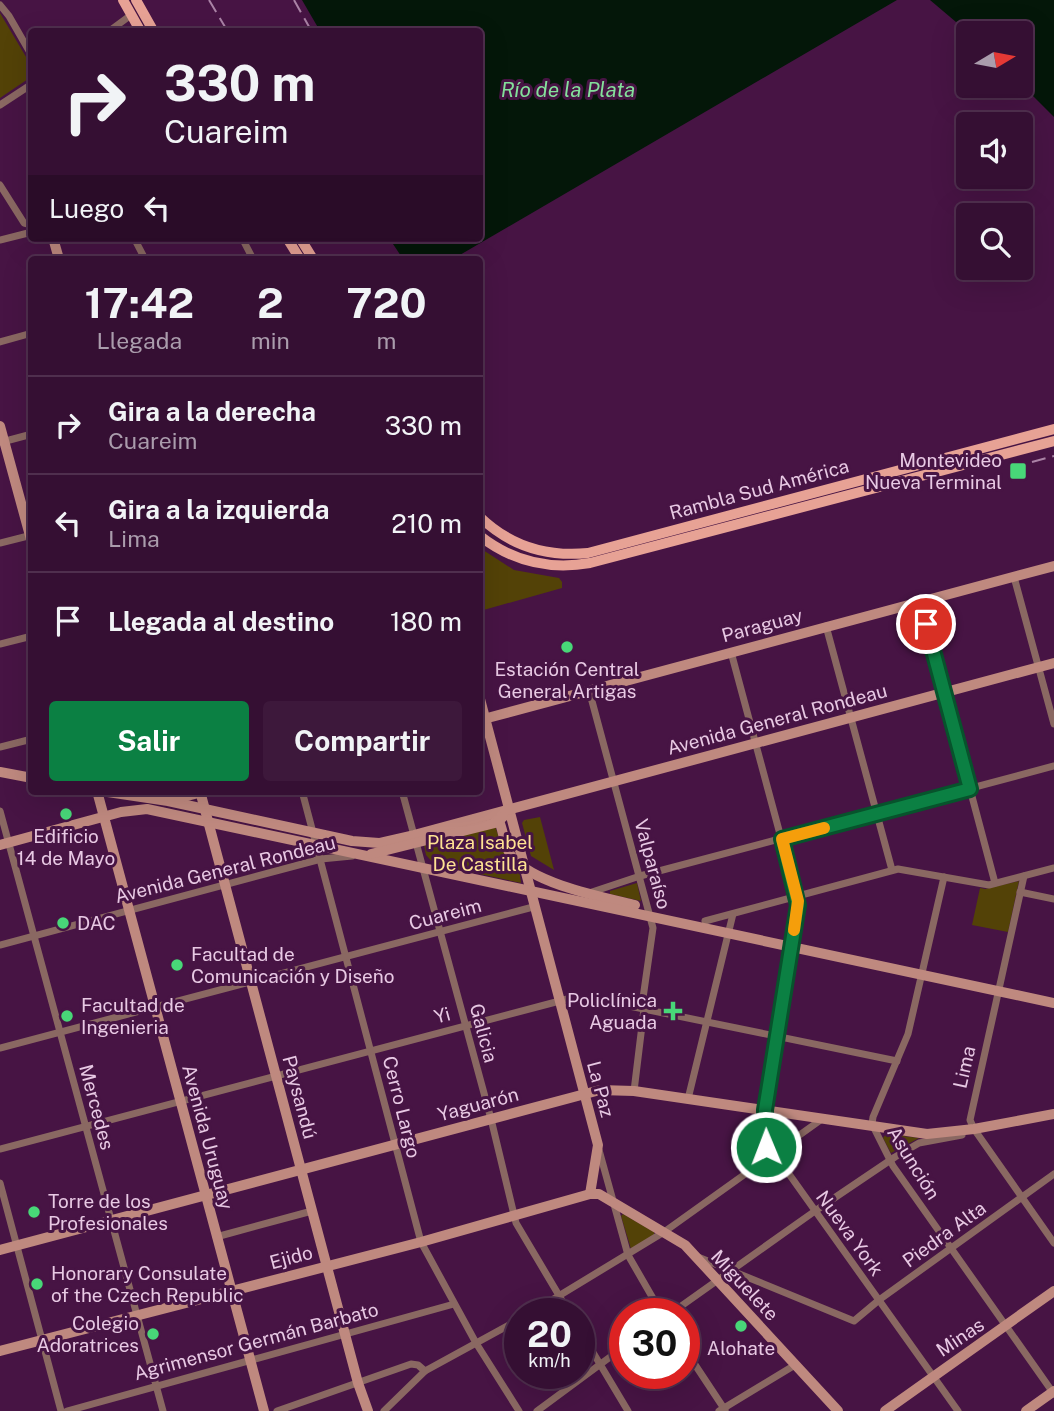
<!DOCTYPE html>
<html lang="es">
<head>
<meta charset="utf-8">
<style>
	body { margin:0; font-family:"Public Sans",sans-serif; background:#3d183b; color:#f1f3f6; height:100vh; display:flex; flex-direction:column; font-size:26px; white-space:nowrap }
	* { box-sizing:border-box; margin:0 }
	p { font-size:23px; color:#aa9cac }
	.icon { flex:none; width:38px; height:38px; fill:none; stroke:currentColor; stroke-width:2; stroke-linecap:round; stroke-linejoin:round }
	.map { position:relative; flex:1; overflow:hidden }
	.panel { position:absolute; left:28px; top:256px; width:455px; height:539px; display:flex; flex-direction:column; background:#350f33; border-radius:7px; box-shadow:0 7px 28px #0002,0 0 0 2px #4f2f4e }
	.panel>* { flex:none }
	.guide { position:absolute; left:28px; top:28px; width:455px; height:214px; border-radius:7px; box-shadow:0 7px 28px #0002,0 0 0 2px #4f2f4e; background:#350f33; color:#f1f3f6; overflow:hidden }
	.needle { width:46px; rotate:80deg }
	.controls { position:absolute; left:956px; top:21px; display:grid; gap:14px }
	.controls a { display:grid; place-items:center; width:77px; height:77px; border-radius:7px; background:#350f33; box-shadow:0 7px 28px #0002,0 0 0 2px #4f2f4e; font-size:35px }
	.speed { position:absolute; left:504px; top:1298px; display:flex; gap:14px; font-size:35px; font-weight:700; text-align:center }
	.speed>* { display:grid; place-content:center; width:91px; height:91px; border-radius:50%; background:#350f33; box-shadow:0 7px 28px #0002,0 0 0 2px #4f2f4e; line-height:1 }
	.speed small { font-size:18px; font-weight:400 }
	.speed .limit { border:10px solid #d22; background:#fff; color:#111 }
	.pin { position:absolute; display:grid; place-items:center; width:60px; height:60px; color:#fff; margin:-30px; border:4px solid #fff; border-radius:50%; box-shadow:0 2px 7px #0007 }
	.me { position:absolute; width:77px; margin:-38px; rotate:359deg; stroke-linejoin:round; filter:drop-shadow(0 0 5px #0008) }
	.turn { display:flex; align-items:center; gap:24px; height:147px; padding:0 21px; font-size:32px }
	.turn .icon { width:91px; height:91px; stroke-width:2.5 }
	.turn b { display:block; font-size:49px; line-height:60px }
	.then { display:flex; align-items:center; height:66px; padding:0 21px; background:#0003; gap:14px; font-size:26px }
	.eta { display:flex; justify-content:space-evenly; align-items:center; height:119px; text-align:center }
	.eta b { font-size:42px; font-weight:700; line-height:49px }
	.action { display:flex; gap:14px; margin-top:auto; padding:14px 21px }
	.action a { flex:1; height:80px; border-radius:7px; background:#0b8043; color:#fff; font-size:28px; font-weight:700; line-height:80px; text-align:center }
	.action a+a { background:#3d183b; color:#f1f3f6 }
	ul { padding:0; list-style:none }
	li { display:flex; align-items:center; gap:21px; height:98px; padding:0 21px; border-top:2px solid #4f2f4e }
	li div { flex:1 }
	li b { display:block; font-size:26px }
	li em { font-style:normal }
	.map>svg:first-child { display:block }
	.green { fill:#534207 }
	.water { fill:#041709 }
	.lines { fill:none; stroke-linecap:round; stroke-linejoin:round }
	.street { stroke:#8a6862; stroke-width:7 }
	.secondary { stroke:#bf897f; stroke-width:10 }
	.primary { stroke:#e7a295; stroke-width:10 }
	.rail { stroke:#aa83a6; stroke-width:2; stroke-dasharray:14 7; stroke-linecap:butt }
	.route-casing { stroke:#07532c; stroke-width:18 }
	.route { stroke:#0b8043; stroke-width:12 }
	.slow { stroke:#f59e0b; stroke-width:12 }
	.poi-dot { fill:#48d778; stroke:#471444; stroke-width:2.5 }
	.labels { text-anchor:middle; dominant-baseline:central; stroke-width:6; stroke-linejoin:round; paint-order:stroke }
	.poi-label { font-size:19px; fill:#e8c9e4; stroke:#471444; text-anchor:start }
	.street-label { font-size:19px; fill:#e8c9e4; stroke:#471444 }
	.park-label { font-size:19px; fill:#fee292; stroke:#471444 }
	.water-label { font-size:21px; font-style:italic; fill:#84e09b; stroke:#471444 }
</style>
</head>
<body>
<div class="map">
<svg width="1054" height="1411" viewBox="0 0 1054 1411">
	<rect width="100%" height="100%" fill="#471444"/>
	<g class="green">
		<path d="M0,13L32,67L31,77L0,98Z"/>
		<path d="M480,548L514,570L559,578L562,582V588L480,611Z"/>
		<path d="M540,817L554,870L531,856L522,823L524,820Z"/>
		<path d="M495,826L506,858L520,875L521,883L434,864L426,855L424,845Z"/>
		<path d="M1019,881L1008,932L972,925L980,888L985,889Z"/>
		<path d="M637,883L641,901L610,894V891Z"/>
		<path d="M886,1134L919,1138L891,1153L883,1138Z"/>
		<path d="M623,1214L654,1232V1235L631,1249L621,1216Z"/>
	</g>
	<g class="water">
		<path d="M302,0H897L453,259H403L389,238H480V32L320,31Z"/>
		<path d="M930,0H1054V117L1020,83V33H969Z"/>
	</g>
	<g class="lines">
		<g class="street">
			<path d="M0,5L9,16L32,56"/>
			<path d="M108,32L131,15"/>
			<path d="M0,105L32,84"/>
			<path d="M0,185L24,223L32,225"/>
			<path d="M134,238L145,259"/>
			<path d="M242,238L253,259"/>
			<path d="M0,240L32,232"/>
			<path d="M0,342L32,333"/>
			<path d="M2,442L32,434"/>
			<path d="M0,543L32,535"/>
			<path d="M1014,577L1054,724"/>
			<path d="M920,601L995,883"/>
			<path d="M826,626L892,870"/>
			<path d="M0,644L32,636"/>
			<path d="M731,652L798,901L765,1110L766,1147L779,1160L958,1411"/>
			<path d="M589,690L653,928L643,998L644,1009L634,1091"/>
			<path d="M0,747L32,739"/>
			<path d="M302,791L421,1242L476,1343L519,1411"/>
			<path d="M402,791L491,1119L516,1223L570,1314"/>
			<path d="M0,811L163,1411"/>
			<path d="M1024,876L970,1120L974,1129L1054,1243"/>
			<path d="M944,877L908,1034L873,1117L872,1124L893,1166L1054,1394"/>
			<path d="M1020,892L1054,899"/>
			<path d="M589,893L640,876L1054,766"/>
			<path d="M705,921L898,869L989,885L1054,868"/>
			<path d="M0,945L321,859L352,856"/>
			<path d="M0,1048L533,907"/>
			<path d="M688,1099L733,914"/>
			<path d="M0,1149L571,998L595,999L897,1061"/>
			<path d="M599,1150L628,1255L662,1314"/>
			<path d="M0,1183L61,1411"/>
			<path d="M216,1237L312,1211"/>
			<path d="M698,1257L854,1321L879,1300L1054,1174"/>
			<path d="M529,1314L664,1232L822,1119"/>
			<path d="M670,1314L815,1211L895,1157L919,1143L962,1135"/>
			<path d="M579,1329L628,1411"/>
			<path d="M684,1348L725,1410"/>
			<path d="M67,1411L454,1304"/>
			<path d="M277,1411L411,1364L418,1365L425,1371"/>
			<path d="M384,1411L425,1371L520,1319"/>
			<path d="M537,1411L625,1346"/>
			<path d="M719,1411L795,1365"/>
		</g>
		<g class="secondary">
			<path d="M53,238L59,259"/>
			<path d="M0,426L32,543"/>
			<path d="M480,699L598,1145L590,1194"/>
			<path d="M480,720L1054,566"/>
			<path d="M0,772L32,778"/>
			<path d="M97,791L264,1411"/>
			<path d="M101,791L168,801L352,841L379,843L414,835L1054,663"/>
			<path d="M200,791L358,1383L368,1411"/>
			<path d="M172,800L206,791"/>
			<path d="M499,821C504,832 504,848 512,857C534,884 602,897 635,905"/>
			<path d="M0,845L121,812L147,809L1054,1003"/>
			<path d="M371,854L495,823L503,817"/>
			<path d="M0,1250L600,1090L634,1091L927,1134L974,1129L1054,1114"/>
			<path d="M0,1351L421,1242L590,1194H599L685,1245L838,1411"/>
			<path d="M885,1411L1054,1291"/>
			<path d="M1026,1411L1054,1391"/>
		</g>
		<g class="primary">
			<path d="M123,0L141,32"/>
			<path d="M136,0L154,32"/>
			<path d="M287,238L300,259"/>
			<path d="M300,238L313,259"/>
			<path d="M480,517C510,546 547,557 588,553L1054,429"/>
			<path d="M480,536C512,561 550,570 590,563L1054,441"/>
		</g>
		<g class="rail">
			<path d="M209,0L228,32"/>
			<path d="M294,0L312,32"/>
			<path d="M1032,462L1054,456"/>
		</g>
	</g>
	<g class="lines">
		<defs>
			<path id="route" d="M766,1147L765,1110L798,905L782,839L970,789L926,624"/>
		</defs>
		<use href="#route" class="route-casing"/>
		<use href="#route" class="route"/>
		<path class="slow" d="M794,930L798,901L782,839L824,828"/>
	</g>
	<g class="poi-dot">
		<rect x="1009" y="462" width="18" height="18" rx="3.5"/>
		<circle cx="567" cy="647" r="7"/>
		<circle cx="66" cy="814" r="7"/>
		<circle cx="63" cy="923" r="7"/>
		<circle cx="177" cy="965" r="7"/>
		<path d="M669.5 1000.5h7v7h7v7h-7v7h-7v-7h-7v-7h7z"/>
		<circle cx="67" cy="1016" r="7"/>
		<circle cx="34" cy="1212" r="7"/>
		<circle cx="37" cy="1284" r="7"/>
		<circle cx="741" cy="1326" r="7"/>
		<circle cx="153" cy="1334" r="7"/>
	</g>
	<g class="labels">
		<g class="poi-label">
			<text x="1002" y="460" text-anchor="end">Montevideo<tspan x="1002" dy="22">Nueva Terminal</tspan></text>
			<text x="567" y="669" text-anchor="middle">Estación Central<tspan x="567" dy="22">General Artigas</tspan></text>
			<text x="66" y="836" text-anchor="middle">Edificio<tspan x="66" dy="22">14 de Mayo</tspan></text>
			<text x="77" y="923">DAC</text>
			<text x="191" y="954">Facultad de<tspan x="191" dy="22">Comunicación y Diseño</tspan></text>
			<text x="657" y="1000" text-anchor="end">Policlínica<tspan x="657" dy="22">Aguada</tspan></text>
			<text x="81" y="1005">Facultad de<tspan x="81" dy="22">Ingenieria</tspan></text>
			<text x="48" y="1201">Torre de los<tspan x="48" dy="22">Profesionales</tspan></text>
			<text x="51" y="1273">Honorary Consulate<tspan x="51" dy="22">of the Czech Republic</tspan></text>
			<text x="139" y="1323" text-anchor="end">Colegio<tspan x="139" dy="22">Adoratrices</tspan></text>
			<text x="741" y="1348" text-anchor="middle">Alohate</text>
		</g>
		<g class="street-label">
			<text transform="translate(759 489) rotate(-15)">Rambla Sud América</text>
			<text transform="translate(762 625) rotate(-15)">Paraguay</text>
			<text transform="translate(777 719) rotate(-15)">Avenida General Rondeau</text>
			<text transform="translate(653 864) rotate(75)">Valparaíso</text>
			<text transform="translate(225 869) rotate(-14)">Avenida General Rondeau</text>
			<text transform="translate(445 914) rotate(-15)">Cuareim</text>
			<text transform="translate(442 1015) rotate(-15)">Yi</text>
			<text transform="translate(484 1033) rotate(75)">Galicia</text>
			<text transform="translate(964 1067) rotate(-77)">Lima</text>
			<text transform="translate(601 1089) rotate(75)">La Paz</text>
			<text transform="translate(300 1097) rotate(75)">Paysandú</text>
			<text transform="translate(478 1104) rotate(-15)">Yaguarón</text>
			<text transform="translate(97 1107) rotate(75)">Mercedes</text>
			<text transform="translate(402 1107) rotate(76)">Cerro Largo</text>
			<text transform="translate(208 1137) rotate(75)">Avenida Uruguay</text>
			<text transform="translate(914 1163) rotate(58)">Asunción</text>
			<text transform="translate(850 1233) rotate(54)">Nueva York</text>
			<text transform="translate(944 1234) rotate(-36)">Piedra Alta</text>
			<text transform="translate(291 1257) rotate(-15)">Ejido</text>
			<text transform="translate(745 1285) rotate(47)">Miguelete</text>
			<text transform="translate(960 1337) rotate(-34)">Minas</text>
			<text transform="translate(256 1341) rotate(-15)">Agrimensor Germán Barbato</text>
		</g>
		<g class="park-label">
			<text x="480" y="842">Plaza Isabel<tspan x="480" dy="22">De Castilla</tspan></text>
		</g>
		<g class="water-label">
			<text x="568" y="89">Río de la Plata</text>
		</g>
	</g>
</svg>
<div class="controls">
<a><svg class="needle" viewBox="-14 -14 28 28"><path d="M0-13l5 13h-10z" fill="#e53935"/><path d="M0 13l5-13h-10z" fill="#aa9cac"/></svg></a>
<a><svg class="icon" aria-label="sound" viewBox="0 0 24 24"><path d="M4 9h4l5-4v14l-5-4H4zM17 9q2 3 0 6"/></svg></a>
<a><svg class="icon" aria-label="search" viewBox="0 0 24 24"><circle cx="10" cy="10" r="6"/><path d="M15 15l6 6"/></svg></a>
</div>
<div class="speed"><div>20<small>km/h</small></div><div class="limit">30</div></div>
<div class="pin" style="left:926px;top:624px;background:#d93025"><svg class="icon" aria-label="arrive" viewBox="0 0 24 24"><path d="M6 21V4h12l-3 4 3 4H6"/></svg></div>
<svg class="me" style="left:766px;top:1147px" viewBox="-20 -20 40 40"><circle r="17" fill="#0b8043" stroke="#fff" stroke-width="3"/><path d="M0-11L8 9 0 5-8 9z" fill="#fff"/></svg>
<div class="guide">
<div class="turn"><svg class="icon" aria-label="right" viewBox="0 0 24 24"><path d="M7 20v-9h11M14 6l5 5-5 5"/></svg><div><b>330 m</b>Cuareim</div></div>
<div class="then">Luego<svg class="icon" aria-label="left" viewBox="0 0 24 24"><path d="M17 20v-9H6M10 6l-5 5 5 5"/></svg></div>
</div>
<section class="panel">
<div class="eta">
<div><b>17:42</b><p>Llegada</p></div>
<div><b>2</b><p>min</p></div>
<div><b>720</b><p>m</p></div>
</div>
<ul>
<li><svg class="icon" aria-label="right" viewBox="0 0 24 24"><path d="M7 20v-9h11M14 6l5 5-5 5"/></svg><div><b>Gira a la derecha</b><p>Cuareim</p></div><em>330 m</em></li>
<li><svg class="icon" aria-label="left" viewBox="0 0 24 24"><path d="M17 20v-9H6M10 6l-5 5 5 5"/></svg><div><b>Gira a la izquierda</b><p>Lima</p></div><em>210 m</em></li>
<li><svg class="icon" aria-label="arrive" viewBox="0 0 24 24"><path d="M6 21V4h12l-3 4 3 4H6"/></svg><div><b>Llegada al destino</b></div><em>180 m</em></li>
</ul>
<div class="action"><a>Salir</a><a>Compartir</a></div>
</section>
</div>
</body>
</html>
